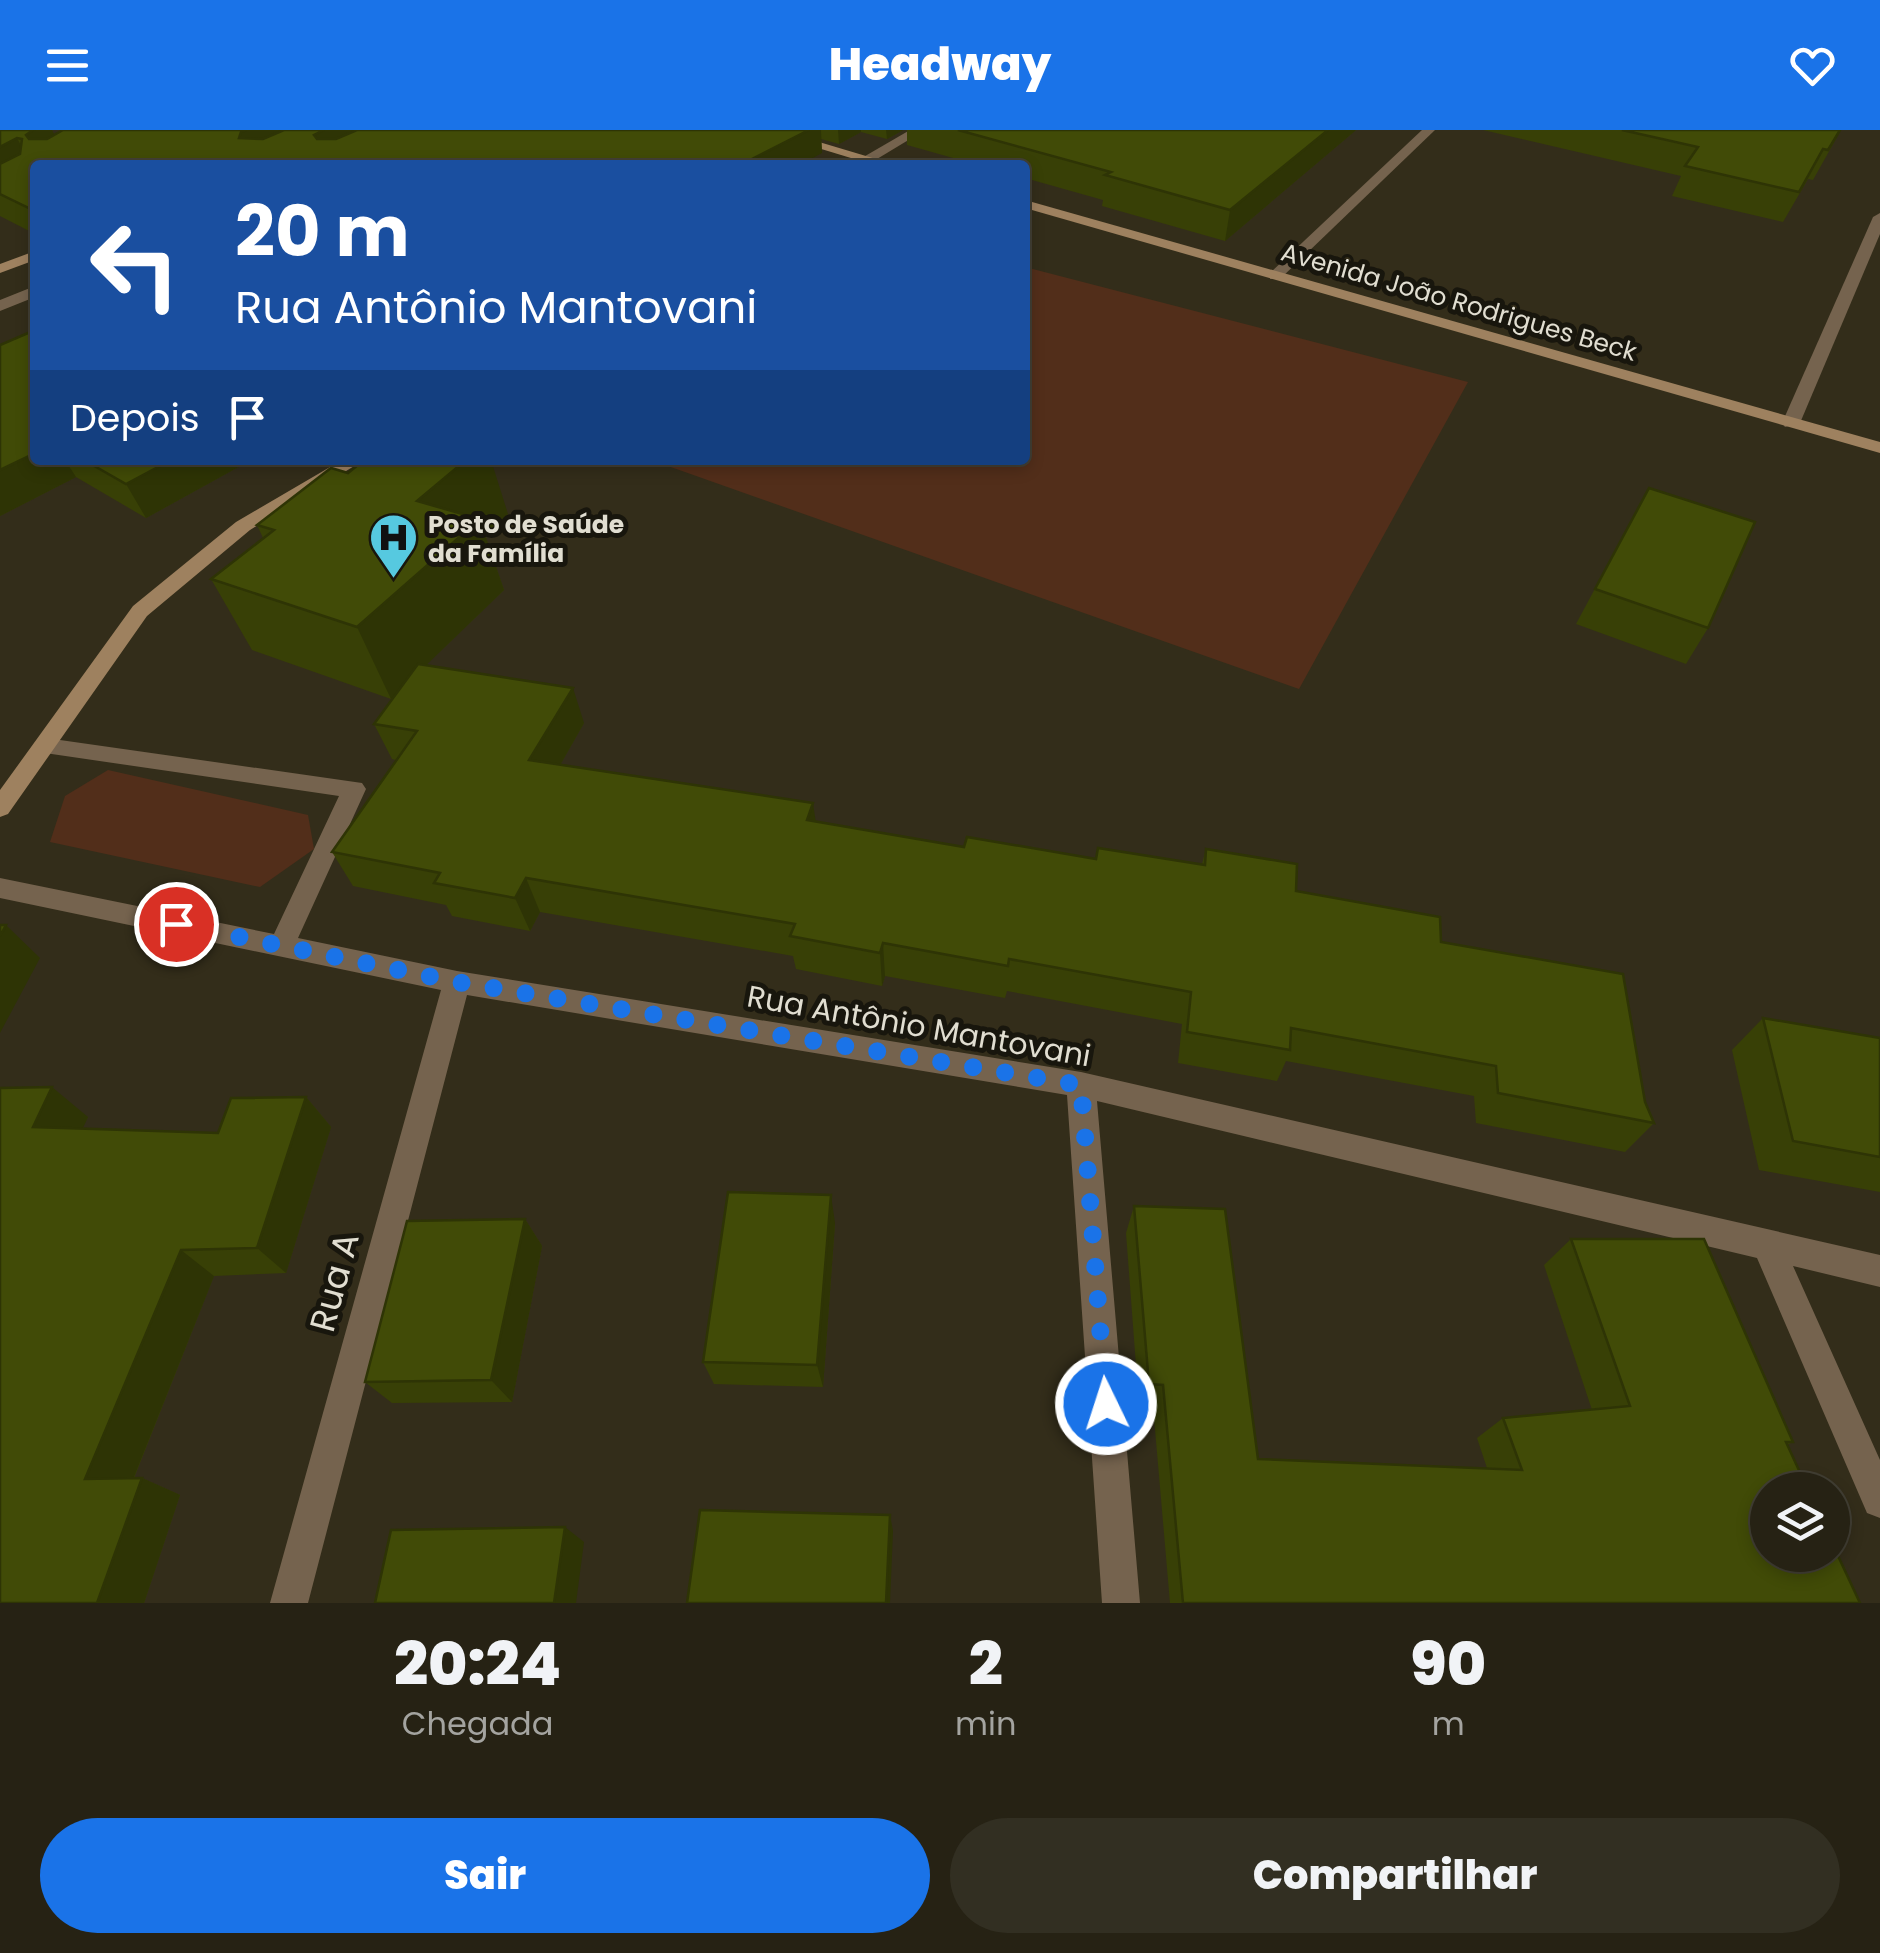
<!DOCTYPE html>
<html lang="pt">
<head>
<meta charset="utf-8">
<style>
	body { margin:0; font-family:Poppins,sans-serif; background:#322f22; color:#f1f3f6; height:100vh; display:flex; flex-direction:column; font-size:38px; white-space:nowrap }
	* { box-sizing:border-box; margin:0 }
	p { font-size:32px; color:#a4a4a0 }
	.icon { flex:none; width:55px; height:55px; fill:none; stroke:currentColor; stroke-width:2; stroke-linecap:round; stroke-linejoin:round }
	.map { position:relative; height:1473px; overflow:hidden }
	.side { display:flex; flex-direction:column; background:#262214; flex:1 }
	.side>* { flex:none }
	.hud { position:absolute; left:30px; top:30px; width:1000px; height:305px; border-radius:10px; box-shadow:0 5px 15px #0003,0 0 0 2px #423f34; background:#1a4fa0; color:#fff; overflow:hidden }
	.buttons { position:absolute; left:1750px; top:1342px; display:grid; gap:20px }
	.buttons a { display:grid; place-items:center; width:100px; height:100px; border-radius:50%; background:#262214; box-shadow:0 5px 15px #0003,0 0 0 2px #423f34; font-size:50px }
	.pin { position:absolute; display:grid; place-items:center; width:85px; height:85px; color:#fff; margin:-42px; border:5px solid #fff; border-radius:50%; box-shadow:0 2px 10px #0007 }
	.me { position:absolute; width:110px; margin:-55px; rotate:356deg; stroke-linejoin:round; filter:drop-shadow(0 0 8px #0008) }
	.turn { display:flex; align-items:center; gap:35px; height:210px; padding:0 40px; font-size:45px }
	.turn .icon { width:130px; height:130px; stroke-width:2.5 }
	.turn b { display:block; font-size:70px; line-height:85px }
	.then { display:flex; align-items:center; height:95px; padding:0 40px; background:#0003; gap:20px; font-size:38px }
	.eta { display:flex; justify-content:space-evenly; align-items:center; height:170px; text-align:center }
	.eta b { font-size:60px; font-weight:800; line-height:70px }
	.button { display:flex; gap:20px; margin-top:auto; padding:20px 40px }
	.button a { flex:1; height:115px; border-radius:60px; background:#1a73e8; color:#fff; font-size:40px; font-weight:800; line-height:115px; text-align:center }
	.button a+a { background:#322f22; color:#f1f3f6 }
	header { display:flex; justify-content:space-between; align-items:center; height:130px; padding:0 40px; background:#1a73e8; color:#fff; font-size:45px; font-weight:800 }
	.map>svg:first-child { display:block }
	.green { fill:#522e1a }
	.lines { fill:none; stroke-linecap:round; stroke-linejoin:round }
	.street { fill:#75634e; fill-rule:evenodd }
	.secondary { fill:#9e815f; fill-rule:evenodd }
	.wall { fill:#384006 }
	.shaded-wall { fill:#2e3405 }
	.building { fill:#414b07; stroke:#2e3405; stroke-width:2.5 }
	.route { stroke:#1a73e8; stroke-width:18; stroke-dasharray:0 32.4 }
	.labels { text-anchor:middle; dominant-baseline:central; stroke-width:10; stroke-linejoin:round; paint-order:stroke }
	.far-street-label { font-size:25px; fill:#e1ded1; stroke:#18160d }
	.far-poi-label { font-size:25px; font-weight:bold; fill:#e1ded1; stroke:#18160d; text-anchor:start }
	.street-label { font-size:30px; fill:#e1ded1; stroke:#18160d }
	.near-street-label { font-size:35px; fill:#e1ded1; stroke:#18160d }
</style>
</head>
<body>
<header><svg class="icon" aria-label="menu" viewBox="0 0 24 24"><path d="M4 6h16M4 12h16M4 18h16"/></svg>Headway<svg class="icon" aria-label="heart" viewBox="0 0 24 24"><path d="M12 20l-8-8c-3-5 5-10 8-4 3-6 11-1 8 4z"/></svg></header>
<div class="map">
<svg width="1880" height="1473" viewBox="0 0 1880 1473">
	<rect width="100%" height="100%" fill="#332d1a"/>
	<g class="green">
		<path d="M1025,137L1468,252L1299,559L651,330H1025Z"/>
		<path d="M108,640L308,685L314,719L260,757L50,712L65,666Z"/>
	</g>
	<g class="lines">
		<g class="street">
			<path d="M910,0H925L872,32L860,29Z"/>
			<path d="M1422,0H1435L1280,149H1270V143Z"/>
			<path d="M1880,83V104L1800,293L1785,297L1782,293L1873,87Z"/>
			<path d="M35,156V167L0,181V170Z"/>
			<path d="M46,608L362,653L366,659L298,808L457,841L1081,942L1880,1125V1157L1793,1136L1880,1330V1388L1867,1383L1757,1128L1097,971L1140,1473H1102L1067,965L467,865L308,1473H270L441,860L0,768V748L274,804L339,666L38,622L35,616L38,610Z"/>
		</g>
		<g class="secondary">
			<path d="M759,0H779L896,35H874Z"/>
			<path d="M1025,70L1880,312V323L1025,78Z"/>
			<path d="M35,121V130L0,143V134Z"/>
			<path d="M342,330H364L250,400L147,486L8,684L0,687V660L133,476L236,392Z"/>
		</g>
	</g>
	<g class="wall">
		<path d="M0,0H52L54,5L63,0H903L887,9L861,2L839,14L821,9L822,23L35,35V104L0,86Z"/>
		<path d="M907,0H1356L1225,111L1102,76L1103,70L1025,48V35H978L907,15Z"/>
		<path d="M1483,0H1841L1813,50L1808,49L1783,92L1672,66L1681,46Z"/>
		<path d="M0,215L35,330H251L146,388L76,347L0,386Z"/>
		<path d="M1649,358L1708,498L1686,534L1576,494Z"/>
		<path d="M508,384L485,405L504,460L426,535L584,593L560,635L816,692L964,717L1096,729L1202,734L1206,719L1296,761L1441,812L1645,972L1654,993L1625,1022L1476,993L1474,966L1286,931L1277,951L1178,933L1182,894L1007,861L1005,868L885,846L882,856L796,839L793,826L540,782L530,801L452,786L446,775L353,756L332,722L396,630L392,629L374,594L397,563L391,569L252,520L211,449L263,408L257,395Z"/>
		<path d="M1763,888L1880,908V1062L1759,1040L1732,920Z"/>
		<path d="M0,958L88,987L82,998L218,1003L306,967L331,997L286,1143L214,1146L134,1348H142L180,1365L144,1473Z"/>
		<path d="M1134,1076L1258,1329L1487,1338L1477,1308L1503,1288L1592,1280L1544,1135L1571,1109L1793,1312L1787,1315L1860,1473H1170L1153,1276L1139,1275L1126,1103Z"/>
		<path d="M525,1089L542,1116L512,1272L392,1273L365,1252Z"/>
		<path d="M835,1093L823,1257L714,1254L703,1232Z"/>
	</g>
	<g class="shaded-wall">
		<path d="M33,0H52L62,21L41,34L26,5Z"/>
		<path d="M246,0H398L253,32L239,8L241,2Z"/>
		<path d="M809,0H821L822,23L800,35H740Z"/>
		<path d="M838,0H861V2L839,14Z"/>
		<path d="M886,0H903L887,9Z"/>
		<path d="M1328,0H1356L1225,111L1230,80Z"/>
		<path d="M17,8L33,38L0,55V17Z"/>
		<path d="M35,323V330H65L76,347L0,386V340Z"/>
		<path d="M171,330H251L146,388L126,354Z"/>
		<path d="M466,330H491L508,384L485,405L504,460L391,569L357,497L417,371Z"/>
		<path d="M573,558L584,593L543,665L529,630Z"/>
		<path d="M813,673L818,707L807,690Z"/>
		<path d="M526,748L540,782L530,801L515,768Z"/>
		<path d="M6,795L40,828L0,903V806Z"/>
		<path d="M883,813L885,846L882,856L880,823Z"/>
		<path d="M52,957L88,987L70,1026L33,997Z"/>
		<path d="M306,967L331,997L286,1143L257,1118Z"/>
		<path d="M831,1065L835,1093L823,1257L817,1235Z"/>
		<path d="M525,1089L542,1116L512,1272L491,1250Z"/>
		<path d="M181,1120L214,1146L126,1367L85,1349Z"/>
		<path d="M142,1348L180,1365L144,1473H97Z"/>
		<path d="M890,1385L893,1401L890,1473H886Z"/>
		<path d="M565,1397L584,1412L576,1473H554Z"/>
	</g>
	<g class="building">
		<path d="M0,0H33L26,5L29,9H47L63,0H246L241,2L239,8L263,9L284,0H324L314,5L317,9H336L357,0H809L740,35H35V81L0,64V34L20,24L22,9L17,8L0,17Z"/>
		<path d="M958,0H1328L1230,80L1105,45L1111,42Z"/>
		<path d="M1622,0H1840L1828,20L1823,19L1799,62L1685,36L1698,17Z"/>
		<path d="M35,200V323L0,340V215Z"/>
		<path d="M84,330H171L126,354Z"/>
		<path d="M364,330H466L417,371L480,389L357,497L211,449L274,400L257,395L331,338L348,343Z"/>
		<path d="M1649,358L1755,392L1708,498L1595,459Z"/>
		<path d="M418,534L573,558L529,630L813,673L807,690L964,717L967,707L1096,729L1098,718L1205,735L1206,719L1297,734L1296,761L1440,787L1441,812L1623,844L1645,972L1654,993L1498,963L1496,936L1291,898L1290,920L1187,902L1191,862L1009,829L1008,836L883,813L880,823L790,806L795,794L526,748L515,768L434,753L440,743L332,722L417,601L374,594Z"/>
		<path d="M0,795H6L0,806Z"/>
		<path d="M1763,888L1880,908V1027L1793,1011Z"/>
		<path d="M52,957L33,997L218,1003L231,968L306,967L257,1118L181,1120L85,1349L142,1348L97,1473H0V958Z"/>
		<path d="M728,1062L831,1065L817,1235L703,1232Z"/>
		<path d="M1134,1076L1225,1079L1258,1329L1522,1340L1503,1288L1630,1276L1571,1109H1704L1793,1312H1786L1808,1360H1768V1425H1832V1413L1860,1473H1183L1163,1255L1149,1254Z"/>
		<path d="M525,1089L491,1250L365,1252L407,1091Z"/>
		<path d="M700,1380L890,1385L886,1473H687Z"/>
		<path d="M565,1397L554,1473H375L391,1400Z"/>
	</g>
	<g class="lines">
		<path class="route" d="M176,794L457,852L1081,955L1106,1274"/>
	</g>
	<defs>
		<symbol id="hospital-pin" viewBox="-11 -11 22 30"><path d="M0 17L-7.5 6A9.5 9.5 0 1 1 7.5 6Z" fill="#56c9e0" stroke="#18160d"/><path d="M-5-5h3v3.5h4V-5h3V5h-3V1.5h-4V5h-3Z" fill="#111"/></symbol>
	</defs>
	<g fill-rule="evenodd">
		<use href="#hospital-pin" x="366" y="380" width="55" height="75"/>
	</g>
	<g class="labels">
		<g class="far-street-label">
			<text transform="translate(1459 172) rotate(16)">Avenida João Rodrigues Beck</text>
		</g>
		<g class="far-poi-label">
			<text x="428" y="394">Posto de Saúde<tspan x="428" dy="29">da Família</tspan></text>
		</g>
		<g class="street-label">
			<text transform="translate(919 896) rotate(10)">Rua Antônio Mantovani</text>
		</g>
		<g class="near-street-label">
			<text transform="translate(334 1152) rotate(-75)">Rua A</text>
		</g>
	</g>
</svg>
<div class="buttons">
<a><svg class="icon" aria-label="layers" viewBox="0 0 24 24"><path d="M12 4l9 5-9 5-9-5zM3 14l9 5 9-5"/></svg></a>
</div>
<div class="pin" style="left:176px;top:794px;background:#d93025"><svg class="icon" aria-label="arrive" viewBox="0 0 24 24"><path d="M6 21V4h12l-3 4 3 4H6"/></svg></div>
<svg class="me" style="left:1106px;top:1274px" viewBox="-20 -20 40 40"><circle r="17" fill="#1a73e8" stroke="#fff" stroke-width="3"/><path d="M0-11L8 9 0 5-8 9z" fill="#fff"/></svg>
<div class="hud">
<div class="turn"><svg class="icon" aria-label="left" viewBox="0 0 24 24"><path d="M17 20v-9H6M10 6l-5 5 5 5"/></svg><div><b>20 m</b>Rua Antônio Mantovani</div></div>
<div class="then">Depois<svg class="icon" aria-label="arrive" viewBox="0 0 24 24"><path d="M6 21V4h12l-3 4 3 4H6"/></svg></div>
</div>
</div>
<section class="side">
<div class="eta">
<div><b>20:24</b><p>Chegada</p></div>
<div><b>2</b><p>min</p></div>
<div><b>90</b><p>m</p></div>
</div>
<div class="button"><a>Sair</a><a>Compartilhar</a></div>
</section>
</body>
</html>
